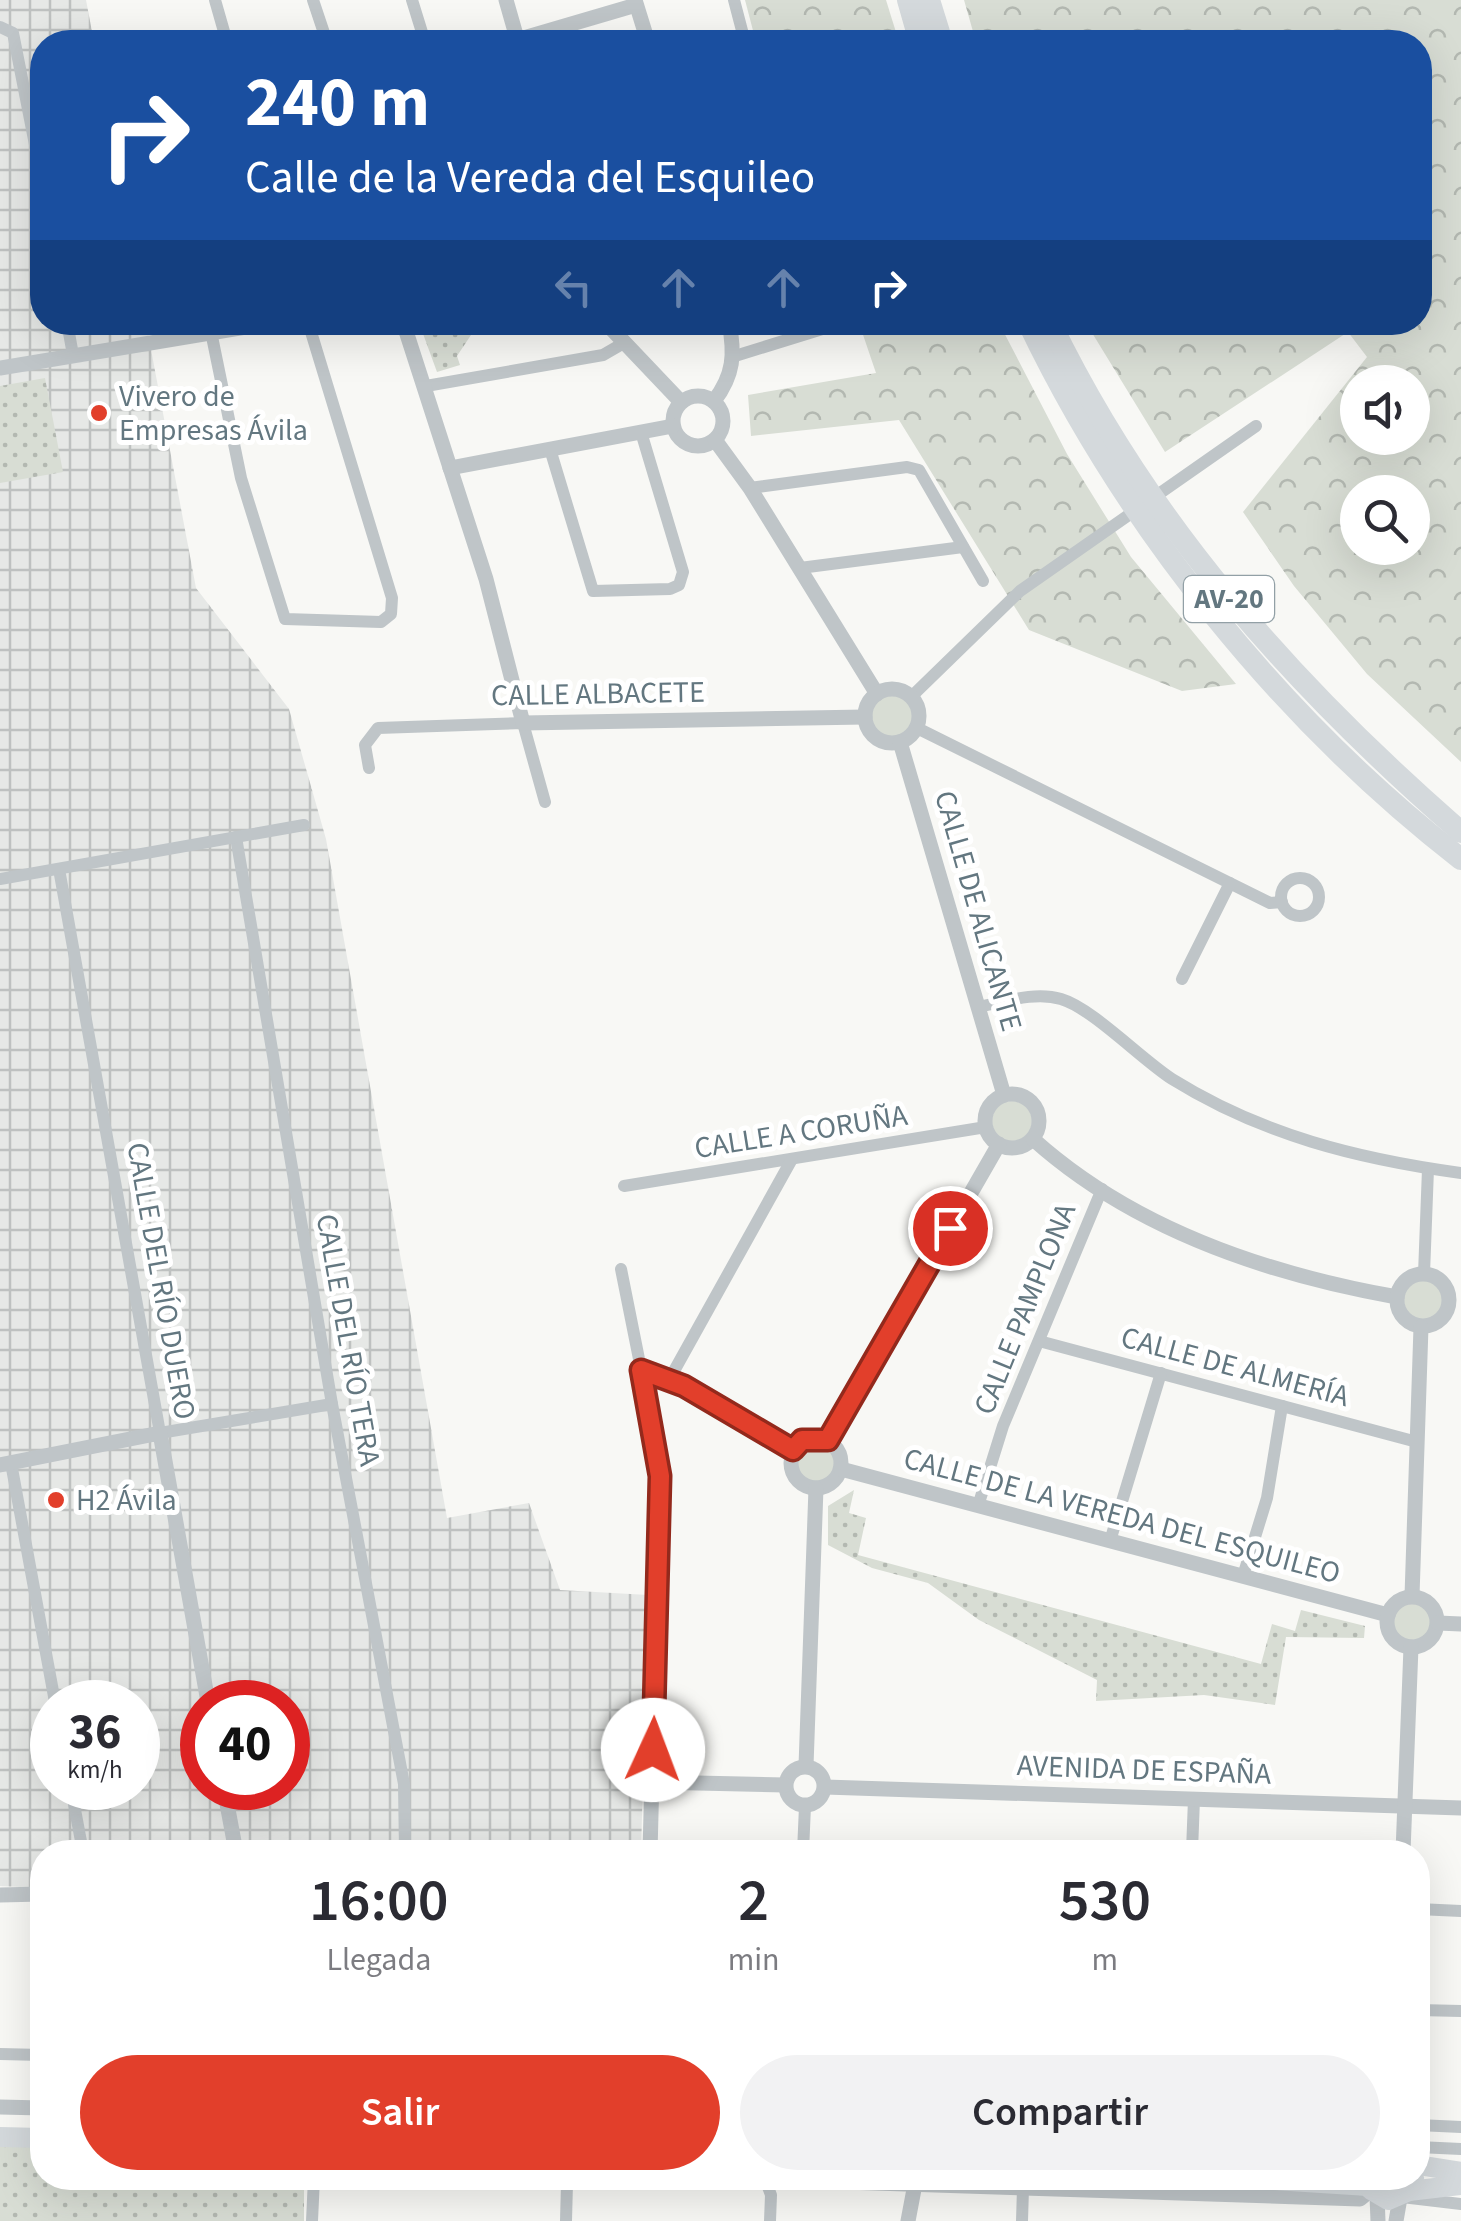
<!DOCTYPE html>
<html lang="es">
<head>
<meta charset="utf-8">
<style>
	body { margin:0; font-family:"Source Sans 3",sans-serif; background:#f2f2f3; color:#2b2b33; height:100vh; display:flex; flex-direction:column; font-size:38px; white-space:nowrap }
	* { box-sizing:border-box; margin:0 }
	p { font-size:32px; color:#7c7c81 }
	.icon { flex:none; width:55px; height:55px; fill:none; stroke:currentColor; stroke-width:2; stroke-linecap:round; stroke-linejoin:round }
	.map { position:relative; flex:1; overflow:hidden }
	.details { position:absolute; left:30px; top:1840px; width:1400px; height:350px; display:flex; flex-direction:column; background:#fff; border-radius:40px; box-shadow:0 10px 40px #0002 }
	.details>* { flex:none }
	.hud { position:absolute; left:30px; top:30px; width:1402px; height:305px; border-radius:40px; box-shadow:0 10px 40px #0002; background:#1a4fa0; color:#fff; overflow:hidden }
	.tools { position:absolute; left:1340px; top:365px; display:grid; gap:20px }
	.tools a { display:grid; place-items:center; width:90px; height:90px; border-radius:50%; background:#fff; box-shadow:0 10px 40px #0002; font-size:50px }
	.speed { position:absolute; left:30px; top:1680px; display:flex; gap:20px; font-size:50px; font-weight:700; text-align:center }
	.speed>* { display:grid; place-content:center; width:130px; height:130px; border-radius:50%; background:#fff; box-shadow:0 10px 40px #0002; line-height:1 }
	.speed small { font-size:25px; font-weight:400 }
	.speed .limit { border:15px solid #d22; background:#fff; color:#111 }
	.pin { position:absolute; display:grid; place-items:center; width:85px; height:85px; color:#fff; margin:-42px; border:5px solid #fff; border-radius:50%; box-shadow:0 2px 10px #0007 }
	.me { position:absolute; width:110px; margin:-55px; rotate:2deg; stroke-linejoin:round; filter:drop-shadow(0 0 8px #0008) }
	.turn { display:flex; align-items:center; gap:35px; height:210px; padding:0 50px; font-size:45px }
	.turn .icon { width:130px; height:130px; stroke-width:2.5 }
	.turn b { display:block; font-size:70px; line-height:85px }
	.lanes { display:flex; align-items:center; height:95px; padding:0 50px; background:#0003; justify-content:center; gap:50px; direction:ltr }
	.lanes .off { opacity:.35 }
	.eta { display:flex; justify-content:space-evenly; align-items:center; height:170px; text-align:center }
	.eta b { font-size:60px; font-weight:600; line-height:70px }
	.primary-button { display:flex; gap:20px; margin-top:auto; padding:20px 50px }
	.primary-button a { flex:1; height:115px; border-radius:60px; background:#e23f2b; color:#fff; font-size:40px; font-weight:600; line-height:115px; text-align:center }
	.primary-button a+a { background:#f2f2f3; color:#2b2b33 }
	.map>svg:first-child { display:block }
	.industrial { fill:url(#industrial-grid); fill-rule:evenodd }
	.grass { fill:url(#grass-dots) }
	.forest { fill:url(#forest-crowns); fill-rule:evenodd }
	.garden { fill:#d8ddd4 }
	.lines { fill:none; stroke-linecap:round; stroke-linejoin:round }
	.minor { stroke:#bfc5c8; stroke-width:12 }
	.tertiary { stroke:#bfc5c8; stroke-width:15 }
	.trunk { stroke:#d4d9dc; stroke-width:20 }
	.motorway { stroke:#d4d9dc; stroke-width:22 }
	.route-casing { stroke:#93291c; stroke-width:25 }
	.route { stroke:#e23f2b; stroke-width:18 }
	.poi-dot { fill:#e23f2b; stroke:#fff; stroke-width:4 }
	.labels { text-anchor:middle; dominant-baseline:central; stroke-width:10; stroke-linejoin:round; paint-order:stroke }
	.shield { fill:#fff; stroke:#92a0a6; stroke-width:2.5 }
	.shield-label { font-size:28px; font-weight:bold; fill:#637780 }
	.poi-label { font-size:30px; fill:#637780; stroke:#fff; text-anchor:start }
	.street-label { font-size:30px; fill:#637780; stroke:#fff }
</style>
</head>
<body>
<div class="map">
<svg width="1461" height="2221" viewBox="0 0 1461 2221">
	<defs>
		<pattern id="industrial-grid" width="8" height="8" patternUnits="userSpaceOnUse" patternTransform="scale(2.5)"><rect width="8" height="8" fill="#e6e8e6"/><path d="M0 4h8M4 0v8" fill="none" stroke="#bec1c0"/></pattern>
		<pattern id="grass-dots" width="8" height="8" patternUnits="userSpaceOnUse" patternTransform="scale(2.5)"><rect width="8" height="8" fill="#d8ddd4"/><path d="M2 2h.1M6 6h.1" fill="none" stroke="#b3b8b1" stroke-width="1.8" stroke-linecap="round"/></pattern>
		<pattern id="forest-crowns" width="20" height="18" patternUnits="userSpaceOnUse" patternTransform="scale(2.5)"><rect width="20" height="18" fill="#d8ddd4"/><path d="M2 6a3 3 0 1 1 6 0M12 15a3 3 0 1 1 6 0" fill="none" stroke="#b3b8b1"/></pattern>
	</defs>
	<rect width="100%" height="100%" fill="#f8f8f5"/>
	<path class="industrial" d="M0,0H86L94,42H42V322L146,323L196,588L289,709L326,839L447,1518L529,1503L560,1590L648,1595L641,1852H42V1888L0,1886ZM52,1702H138V1788H52ZM202,1702H288V1788H202Z"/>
	<g class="grass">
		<path d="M428,322L479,323L457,356L460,365L437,372L422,331Z"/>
		<path d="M45,378L63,472L0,483V386Z"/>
		<path d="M854,1490L849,1513L866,1518L858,1555L1261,1664L1272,1624L1295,1631L1301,1610L1365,1626L1364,1638L1286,1637L1275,1705L1204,1695L1096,1701L1097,1680L979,1620L928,1583L872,1568L828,1545V1506Z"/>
		<path d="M0,2144L42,2146V2178H304V2221H0Z"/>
	</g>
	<g class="forest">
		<path d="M745,0H886L899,42H756Z"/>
		<path d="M964,0H1461V762L1367,674L1294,586L1243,512L1367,357L1348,332L1165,452L1086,323L1420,322V42H976ZM1358,382H1412V438H1358ZM1358,492H1412V548H1358Z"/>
		<path d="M859,323H999L1067,454L1131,557L1236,684L1182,691L1029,630L899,420L751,436L748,395L876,373Z"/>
	</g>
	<g class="garden">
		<circle cx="892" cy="716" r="21"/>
		<circle cx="1012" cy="1121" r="20"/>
		<circle cx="1424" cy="1300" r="20"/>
		<circle cx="816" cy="1463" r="19"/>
		<circle cx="1412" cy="1621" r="19"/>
	</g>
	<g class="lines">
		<g class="minor">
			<path d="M215,0L227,42"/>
			<path d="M313,0L327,42"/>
			<path d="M412,0L425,42"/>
			<path d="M734,0L745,42"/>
			<path d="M0,27L13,33L42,180"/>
			<path d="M67,322L73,355"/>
			<path d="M209,322L241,478L285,619L381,622L391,614L392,598L308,322"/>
			<path d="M735,356L845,322"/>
			<path d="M426,386L603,355L622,344"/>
			<path d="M550,449L593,591L670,589L679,585L683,572L641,432"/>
			<path d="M750,488L907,467L919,470L983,581"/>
			<path d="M800,568L963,547"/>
			<path d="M911,697L1020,591L1256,426"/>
			<path d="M917,728L1270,903L1282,902"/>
			<path d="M369,768L365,745L378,728L523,723L545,802"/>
			<path d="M236,837L332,1404L404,1784L405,1852"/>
			<path d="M59,869L160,1433L332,1404"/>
			<circle cx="1300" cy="897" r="19"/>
			<path d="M0,879L304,825"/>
			<path d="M1182,979L1230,883"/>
			<path d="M978,1007C1004,1002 1035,991 1061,999C1092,1008 1141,1059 1172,1079C1262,1135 1358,1159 1461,1173"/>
			<path d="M624,1186L986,1127"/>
			<path d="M621,1269L641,1369"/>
			<path d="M1424,1274L1428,1169"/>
			<path d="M1039,1341L1417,1442"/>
			<path d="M669,1380L792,1159"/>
			<path d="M11,1463L55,1702"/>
			<path d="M978,1506L1003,1426L1102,1189"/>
			<path d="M1110,1541L1161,1373"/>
			<path d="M1243,1576L1267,1498L1282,1406"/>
			<path d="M71,1788L83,1852"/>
			<path d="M1192,1851L1194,1799"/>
			<path d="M803,1852L805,1806"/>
			<path d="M1129,1852H1209"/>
			<path d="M1418,1909L1461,1911"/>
			<path d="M1418,2010L1461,2011"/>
			<path d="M0,2054L42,2055"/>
			<path d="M1418,2125L1461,2127"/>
			<path d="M1418,2147L1461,2149"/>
			<path d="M461,2178L567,2183L581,2178"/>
			<path d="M765,2179L771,2195L770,2221"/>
			<path d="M1402,2197L1461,2204"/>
			<path d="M312,2221L314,2178"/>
			<path d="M566,2221L567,2183"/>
			<path d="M1022,2221L1023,2188"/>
		</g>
		<g class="tertiary">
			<path d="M506,0L518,42"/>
			<path d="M635,0L648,42"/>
			<path d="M510,42L636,5"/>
			<path d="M383,322L396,326L409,322"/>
			<path d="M605,322L681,402"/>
			<path d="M404,325L486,579L523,723L865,717"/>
			<path d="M0,368L276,322"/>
			<circle cx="698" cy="421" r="25"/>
			<path d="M714,401C734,375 735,354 729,322"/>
			<path d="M715,440L750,488L877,694"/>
			<path d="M450,468L673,426"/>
			<circle cx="892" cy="716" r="27"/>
			<path d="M900,742L1004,1095"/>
			<circle cx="1012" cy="1121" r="27"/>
			<path d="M1033,1139C1133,1229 1267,1274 1397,1297"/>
			<circle cx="1423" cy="1300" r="26"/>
			<path d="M641,1369L660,1475L650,1852"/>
			<path d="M641,1369L684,1387L793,1450"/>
			<circle cx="816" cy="1463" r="25"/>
			<path d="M829,1440L999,1144"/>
			<path d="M0,1465L160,1433L208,1702"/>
			<path d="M841,1469L1388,1615"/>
			<path d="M1412,1596L1421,1327"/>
			<circle cx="1412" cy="1622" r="25"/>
			<path d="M1438,1623L1461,1624"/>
			<path d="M806,1766L816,1488"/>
			<circle cx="805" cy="1786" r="19"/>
			<path d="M652,1782L785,1785"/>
			<path d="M825,1787L1461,1808"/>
			<path d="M224,1788L236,1852"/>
			<path d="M1403,1852L1411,1647"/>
			<path d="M0,1895L42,1894"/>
			<path d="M0,2107L42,2108"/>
			<path d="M724,2178L1360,2199L1371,2190"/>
			<path d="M1377,2196L1378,2221"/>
			<path d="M908,2221L915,2184"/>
			<path d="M1396,2221L1400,2198"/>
		</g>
		<g class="trunk">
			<path d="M0,2137L42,2138"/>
			<path d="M1418,2165L1461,2172"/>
			<path d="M1241,2178L1368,2186"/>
			<path d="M1367,2178L1371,2190L1388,2200L1409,2191L1414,2178"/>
			<path d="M1409,2191L1461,2185"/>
		</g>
		<g class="motorway">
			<path d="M908,0L920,42"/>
			<path d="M929,0L942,42"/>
			<path d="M1028,322C1126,527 1282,720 1461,859"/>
			<path d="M1050,322C1147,523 1295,688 1461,832"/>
		</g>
	</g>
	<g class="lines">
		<defs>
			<path id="route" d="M653,1750L660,1476L641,1370L684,1386L793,1450L802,1440H828L950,1228"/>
		</defs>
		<use href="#route" class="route-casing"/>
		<use href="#route" class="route"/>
	</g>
	<g class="poi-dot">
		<circle cx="99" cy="413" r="10"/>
		<circle cx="56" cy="1500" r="10"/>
	</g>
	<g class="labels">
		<rect class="shield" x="1184" y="576" width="90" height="46" rx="8"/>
		<g class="shield-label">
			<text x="1229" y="599">AV-20</text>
		</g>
		<g class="poi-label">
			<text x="119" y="396">Vivero de<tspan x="119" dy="34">Empresas Ávila</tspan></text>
			<text x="76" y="1500">H2 Ávila</text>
		</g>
		<g class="street-label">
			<text transform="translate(598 694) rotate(-1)">CALLE ALBACETE</text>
			<text transform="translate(978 911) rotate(74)">CALLE DE ALICANTE</text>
			<text transform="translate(801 1132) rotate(-9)">CALLE A CORUÑA</text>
			<text transform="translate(161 1281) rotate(80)">CALLE DEL RÍO DUERO</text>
			<text transform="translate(1025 1309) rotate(-68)">CALLE PAMPLONA</text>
			<text transform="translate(348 1340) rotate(80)">CALLE DEL RÍO TERA</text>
			<text transform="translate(1235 1367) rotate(15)">CALLE DE ALMERÍA</text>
			<text transform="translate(1122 1516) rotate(15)">CALLE DE LA VEREDA DEL ESQUILEO</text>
			<text transform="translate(1144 1770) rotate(2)">AVENIDA DE ESPAÑA</text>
		</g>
	</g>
</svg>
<div class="tools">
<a><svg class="icon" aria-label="sound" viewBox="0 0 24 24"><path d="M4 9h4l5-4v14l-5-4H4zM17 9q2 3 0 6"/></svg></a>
<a><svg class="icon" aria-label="search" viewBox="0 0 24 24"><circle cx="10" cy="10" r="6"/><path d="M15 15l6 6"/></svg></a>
</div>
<div class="speed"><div>36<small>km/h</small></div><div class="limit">40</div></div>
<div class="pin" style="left:950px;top:1228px;background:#d93025"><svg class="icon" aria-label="arrive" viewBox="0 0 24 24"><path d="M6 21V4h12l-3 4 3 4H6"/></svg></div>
<svg class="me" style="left:653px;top:1750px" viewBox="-20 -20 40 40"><circle r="19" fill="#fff"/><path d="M0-13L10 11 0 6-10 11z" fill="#e23f2b"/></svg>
<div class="hud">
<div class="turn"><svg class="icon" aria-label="right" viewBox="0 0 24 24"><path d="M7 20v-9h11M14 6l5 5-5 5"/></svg><div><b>240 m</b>Calle de la Vereda del Esquileo</div></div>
<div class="lanes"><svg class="icon off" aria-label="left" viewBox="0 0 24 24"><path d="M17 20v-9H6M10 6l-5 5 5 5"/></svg><svg class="icon off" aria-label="ahead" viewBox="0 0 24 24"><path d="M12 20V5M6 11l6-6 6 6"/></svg><svg class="icon off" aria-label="ahead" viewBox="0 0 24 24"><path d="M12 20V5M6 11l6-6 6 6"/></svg><svg class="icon" aria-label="right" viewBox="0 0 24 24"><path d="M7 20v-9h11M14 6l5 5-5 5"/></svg></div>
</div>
<section class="details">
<div class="eta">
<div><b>16:00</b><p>Llegada</p></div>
<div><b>2</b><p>min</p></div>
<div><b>530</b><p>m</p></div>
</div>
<div class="primary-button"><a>Salir</a><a>Compartir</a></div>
</section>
</div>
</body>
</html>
